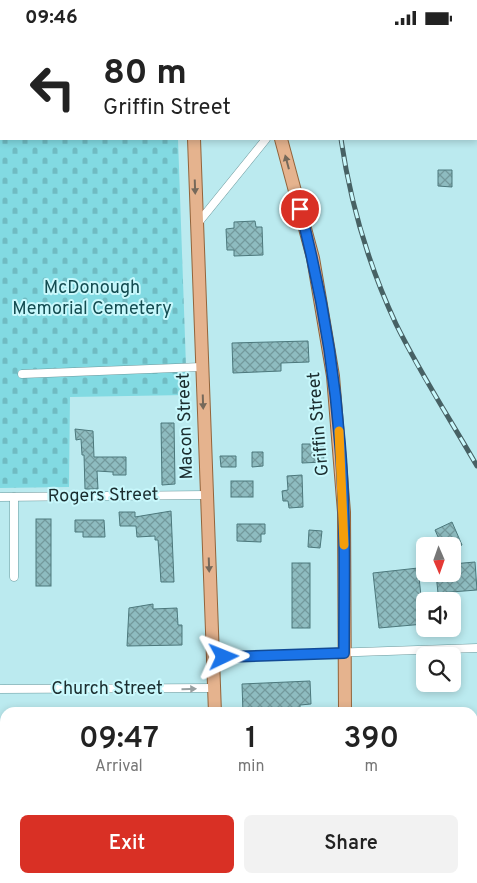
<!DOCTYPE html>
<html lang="en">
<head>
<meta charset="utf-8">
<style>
	body { margin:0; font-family:Overpass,sans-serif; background:#f2f2f2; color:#222; height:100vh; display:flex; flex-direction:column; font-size:19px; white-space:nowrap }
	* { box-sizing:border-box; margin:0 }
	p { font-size:16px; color:#767676 }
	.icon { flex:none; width:28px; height:28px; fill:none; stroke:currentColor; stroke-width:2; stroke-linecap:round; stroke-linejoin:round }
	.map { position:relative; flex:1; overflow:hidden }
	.drawer { position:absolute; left:0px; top:672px; width:478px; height:176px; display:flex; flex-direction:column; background:#fff; border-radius:15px 15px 0 0; box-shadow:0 2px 8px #0003 }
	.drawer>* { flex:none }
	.hud { position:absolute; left:0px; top:0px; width:478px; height:105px; box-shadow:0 2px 8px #0003; background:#fff; color:#222; overflow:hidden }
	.needle { width:32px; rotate:178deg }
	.fabs { position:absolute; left:416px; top:502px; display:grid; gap:10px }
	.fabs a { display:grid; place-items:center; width:45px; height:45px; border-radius:8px; background:#fff; box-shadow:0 2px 8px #0003; font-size:25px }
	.pin { position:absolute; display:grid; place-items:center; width:42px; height:42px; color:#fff; margin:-21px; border:2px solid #fff; border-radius:50%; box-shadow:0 1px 5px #0007 }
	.me { position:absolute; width:55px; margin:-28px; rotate:88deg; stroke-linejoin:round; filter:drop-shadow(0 0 4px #0008) }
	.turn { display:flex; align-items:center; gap:18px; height:105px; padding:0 20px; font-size:22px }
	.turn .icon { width:65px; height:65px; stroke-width:2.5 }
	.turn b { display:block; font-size:35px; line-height:42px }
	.eta { display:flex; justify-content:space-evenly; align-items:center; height:85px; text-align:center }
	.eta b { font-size:30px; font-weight:600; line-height:35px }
	.cta { display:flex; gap:10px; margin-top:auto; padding:10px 20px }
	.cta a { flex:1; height:58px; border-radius:8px; background:#d93025; color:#fff; font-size:20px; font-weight:600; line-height:58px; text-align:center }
	.cta a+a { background:#f2f2f2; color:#222 }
	.status { display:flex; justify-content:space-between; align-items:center; height:35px; padding:0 25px; background:#fff; direction:ltr }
	.status svg { height:14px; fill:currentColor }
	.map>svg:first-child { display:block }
	.cemetery { fill:url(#cemetery-stones) }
	.building { fill:url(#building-cross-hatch); stroke:#4c787c }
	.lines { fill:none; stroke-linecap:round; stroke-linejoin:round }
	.street-casing { stroke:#6c999d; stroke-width:9 }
	.primary-casing { stroke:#93643b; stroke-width:14 }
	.street { stroke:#fff; stroke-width:8 }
	.primary { stroke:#e5b38e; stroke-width:12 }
	.rail-casing { stroke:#476164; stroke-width:5 }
	.rail { stroke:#c8f8fc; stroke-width:3; stroke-dasharray:9; stroke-linecap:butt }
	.oneway { fill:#76695a }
	.oneway2 { fill:#98a0a1 }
	.route-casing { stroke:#114b97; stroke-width:12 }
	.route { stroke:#1a73e8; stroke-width:9 }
	.slow { stroke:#f59e0b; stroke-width:9 }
	.labels { text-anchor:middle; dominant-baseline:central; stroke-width:4; stroke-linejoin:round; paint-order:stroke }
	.park-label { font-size:18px; fill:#144c51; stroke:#c8f8fc }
	.street-label { font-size:18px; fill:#1b2d2f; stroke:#c8f8fc }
</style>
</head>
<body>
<div class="status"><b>09:46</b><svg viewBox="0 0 49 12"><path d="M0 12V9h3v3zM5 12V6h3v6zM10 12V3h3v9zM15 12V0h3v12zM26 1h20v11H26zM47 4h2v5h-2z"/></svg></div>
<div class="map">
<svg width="477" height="848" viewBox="0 0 477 848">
	<defs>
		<pattern id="cemetery-stones" width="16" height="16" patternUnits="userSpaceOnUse" patternTransform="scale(1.25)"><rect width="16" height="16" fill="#82dae2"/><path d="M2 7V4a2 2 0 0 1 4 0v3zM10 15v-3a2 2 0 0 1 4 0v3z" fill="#70bbc2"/></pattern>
		<pattern id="building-cross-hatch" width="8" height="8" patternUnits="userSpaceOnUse" patternTransform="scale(1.25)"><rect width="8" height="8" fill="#8ebcc0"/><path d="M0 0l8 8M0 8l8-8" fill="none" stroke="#73999c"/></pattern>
	</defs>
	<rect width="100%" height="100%" fill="#bbeaef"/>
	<path class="cemetery" d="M0,0H175L1,1V104H178L187,360L70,362L69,452L0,453Z"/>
	<g class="building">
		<path d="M438,135H452V152L438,151Z"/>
		<path d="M255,186L256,192H262L263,220L234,221V215H227L226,194L234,193V187Z"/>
		<path d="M308,306L309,327L281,328V336L233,338L232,308Z"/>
		<path d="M161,388H174L175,449L162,450Z"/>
		<path d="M75,394L93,396L94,422H126V440H113V437L97,436L98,454H85L84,420H82L81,404L76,405Z"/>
		<path d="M302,409H323L324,427L302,428Z"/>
		<path d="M252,417H263V431L252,432Z"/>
		<path d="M220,421H236V432H221Z"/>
		<path d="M302,440L303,472L289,473L288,466H283L282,456L288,455L287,441Z"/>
		<rect x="231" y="446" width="22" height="16"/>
		<path d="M171,476L174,547H161L158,505H155V501L137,502L136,491H120L119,477H135V482Z"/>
		<rect x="36" y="484" width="15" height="67"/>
		<path d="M75,485H104L105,502H83V497H75Z"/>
		<path d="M452,487L462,510L452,514V511H442L435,495Z"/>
		<path d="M237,489H265V499H261V507L237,506Z"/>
		<path d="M309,495L322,496L320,513L308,512Z"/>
		<path d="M475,527L477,555L438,558L436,539H452V529Z"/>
		<rect x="292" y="528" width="18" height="65"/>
		<path d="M418,533L424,589L379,593L373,538Z"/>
		<path d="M153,569V574L177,573L178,590H182V610L127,611L129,573Z"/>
		<path d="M310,646L311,669L300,670V678H243L242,649Z"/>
	</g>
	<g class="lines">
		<defs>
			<g id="street">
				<path d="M349,1L350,0"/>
				<path d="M198,188L266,104"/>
				<path d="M22,339L201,332"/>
				<path d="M0,462L206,460"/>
				<path d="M14,462V542"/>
				<path d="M213,622L477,613"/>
				<path d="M0,654L214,653"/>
				<path d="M472,810L477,809"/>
			</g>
			<g id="primary">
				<path d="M252,0L253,1"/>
				<path d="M195,1V0"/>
				<path d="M194,104L215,678"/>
				<path d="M281,104L313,223L333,341L344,477L345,678"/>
				<path d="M222,844V848"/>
				<path d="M348,844V848"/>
			</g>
		</defs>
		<use href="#street" class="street-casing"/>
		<use href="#primary" class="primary-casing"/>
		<use href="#street" class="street"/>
		<use href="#primary" class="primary"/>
		<defs>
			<g id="rail">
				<path d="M335,1V0"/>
				<path d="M341,104C350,166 369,231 396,289C420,338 450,384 477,431"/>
			</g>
		</defs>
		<use href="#rail" class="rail-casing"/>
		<use href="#rail" class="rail"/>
	</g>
	<defs><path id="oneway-solid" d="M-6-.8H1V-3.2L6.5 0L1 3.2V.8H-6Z" transform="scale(1.25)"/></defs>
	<g class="oneway">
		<use href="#oneway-solid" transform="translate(287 127) rotate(-105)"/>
		<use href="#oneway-solid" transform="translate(195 152) rotate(88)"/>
		<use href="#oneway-solid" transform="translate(203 367) rotate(88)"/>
		<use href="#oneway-solid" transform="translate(209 530) rotate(88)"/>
	</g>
	<use class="oneway2" href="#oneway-solid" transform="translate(189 654) rotate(-1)"/>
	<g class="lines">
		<defs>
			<path id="route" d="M224,622L344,618C344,548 346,478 340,409C334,330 320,250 300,174"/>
		</defs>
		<use href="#route" class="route-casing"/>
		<use href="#route" class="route"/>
		<path class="slow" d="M339,396L344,510"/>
	</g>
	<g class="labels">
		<g class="park-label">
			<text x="92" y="253">McDonough<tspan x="92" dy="21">Memorial Cemetery</tspan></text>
		</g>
		<g class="street-label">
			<text transform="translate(319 389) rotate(-95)">Griffin Street</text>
			<text transform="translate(186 391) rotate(-92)">Macon Street</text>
			<text transform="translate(103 461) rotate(-1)">Rogers Street</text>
			<text x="107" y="654">Church Street</text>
		</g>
	</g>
</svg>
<div class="fabs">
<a><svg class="needle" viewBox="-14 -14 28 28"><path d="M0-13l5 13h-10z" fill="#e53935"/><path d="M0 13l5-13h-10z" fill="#767676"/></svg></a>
<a><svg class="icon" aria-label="sound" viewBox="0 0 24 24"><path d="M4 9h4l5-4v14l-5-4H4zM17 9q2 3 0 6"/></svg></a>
<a><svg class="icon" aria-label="search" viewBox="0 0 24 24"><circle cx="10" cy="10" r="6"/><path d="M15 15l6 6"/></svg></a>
</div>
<div class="pin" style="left:300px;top:174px;background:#d93025"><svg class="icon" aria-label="arrive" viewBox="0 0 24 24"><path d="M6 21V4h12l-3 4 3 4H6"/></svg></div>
<svg class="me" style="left:224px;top:622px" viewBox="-20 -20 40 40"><path d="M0-17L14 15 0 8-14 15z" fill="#1a73e8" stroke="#fff" stroke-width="4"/></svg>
<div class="hud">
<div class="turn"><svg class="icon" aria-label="left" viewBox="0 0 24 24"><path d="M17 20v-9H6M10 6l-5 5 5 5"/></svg><div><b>80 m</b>Griffin Street</div></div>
</div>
<section class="drawer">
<div class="eta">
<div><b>09:47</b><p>Arrival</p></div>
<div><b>1</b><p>min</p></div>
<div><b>390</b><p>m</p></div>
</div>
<div class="cta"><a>Exit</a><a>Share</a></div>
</section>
</div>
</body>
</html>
